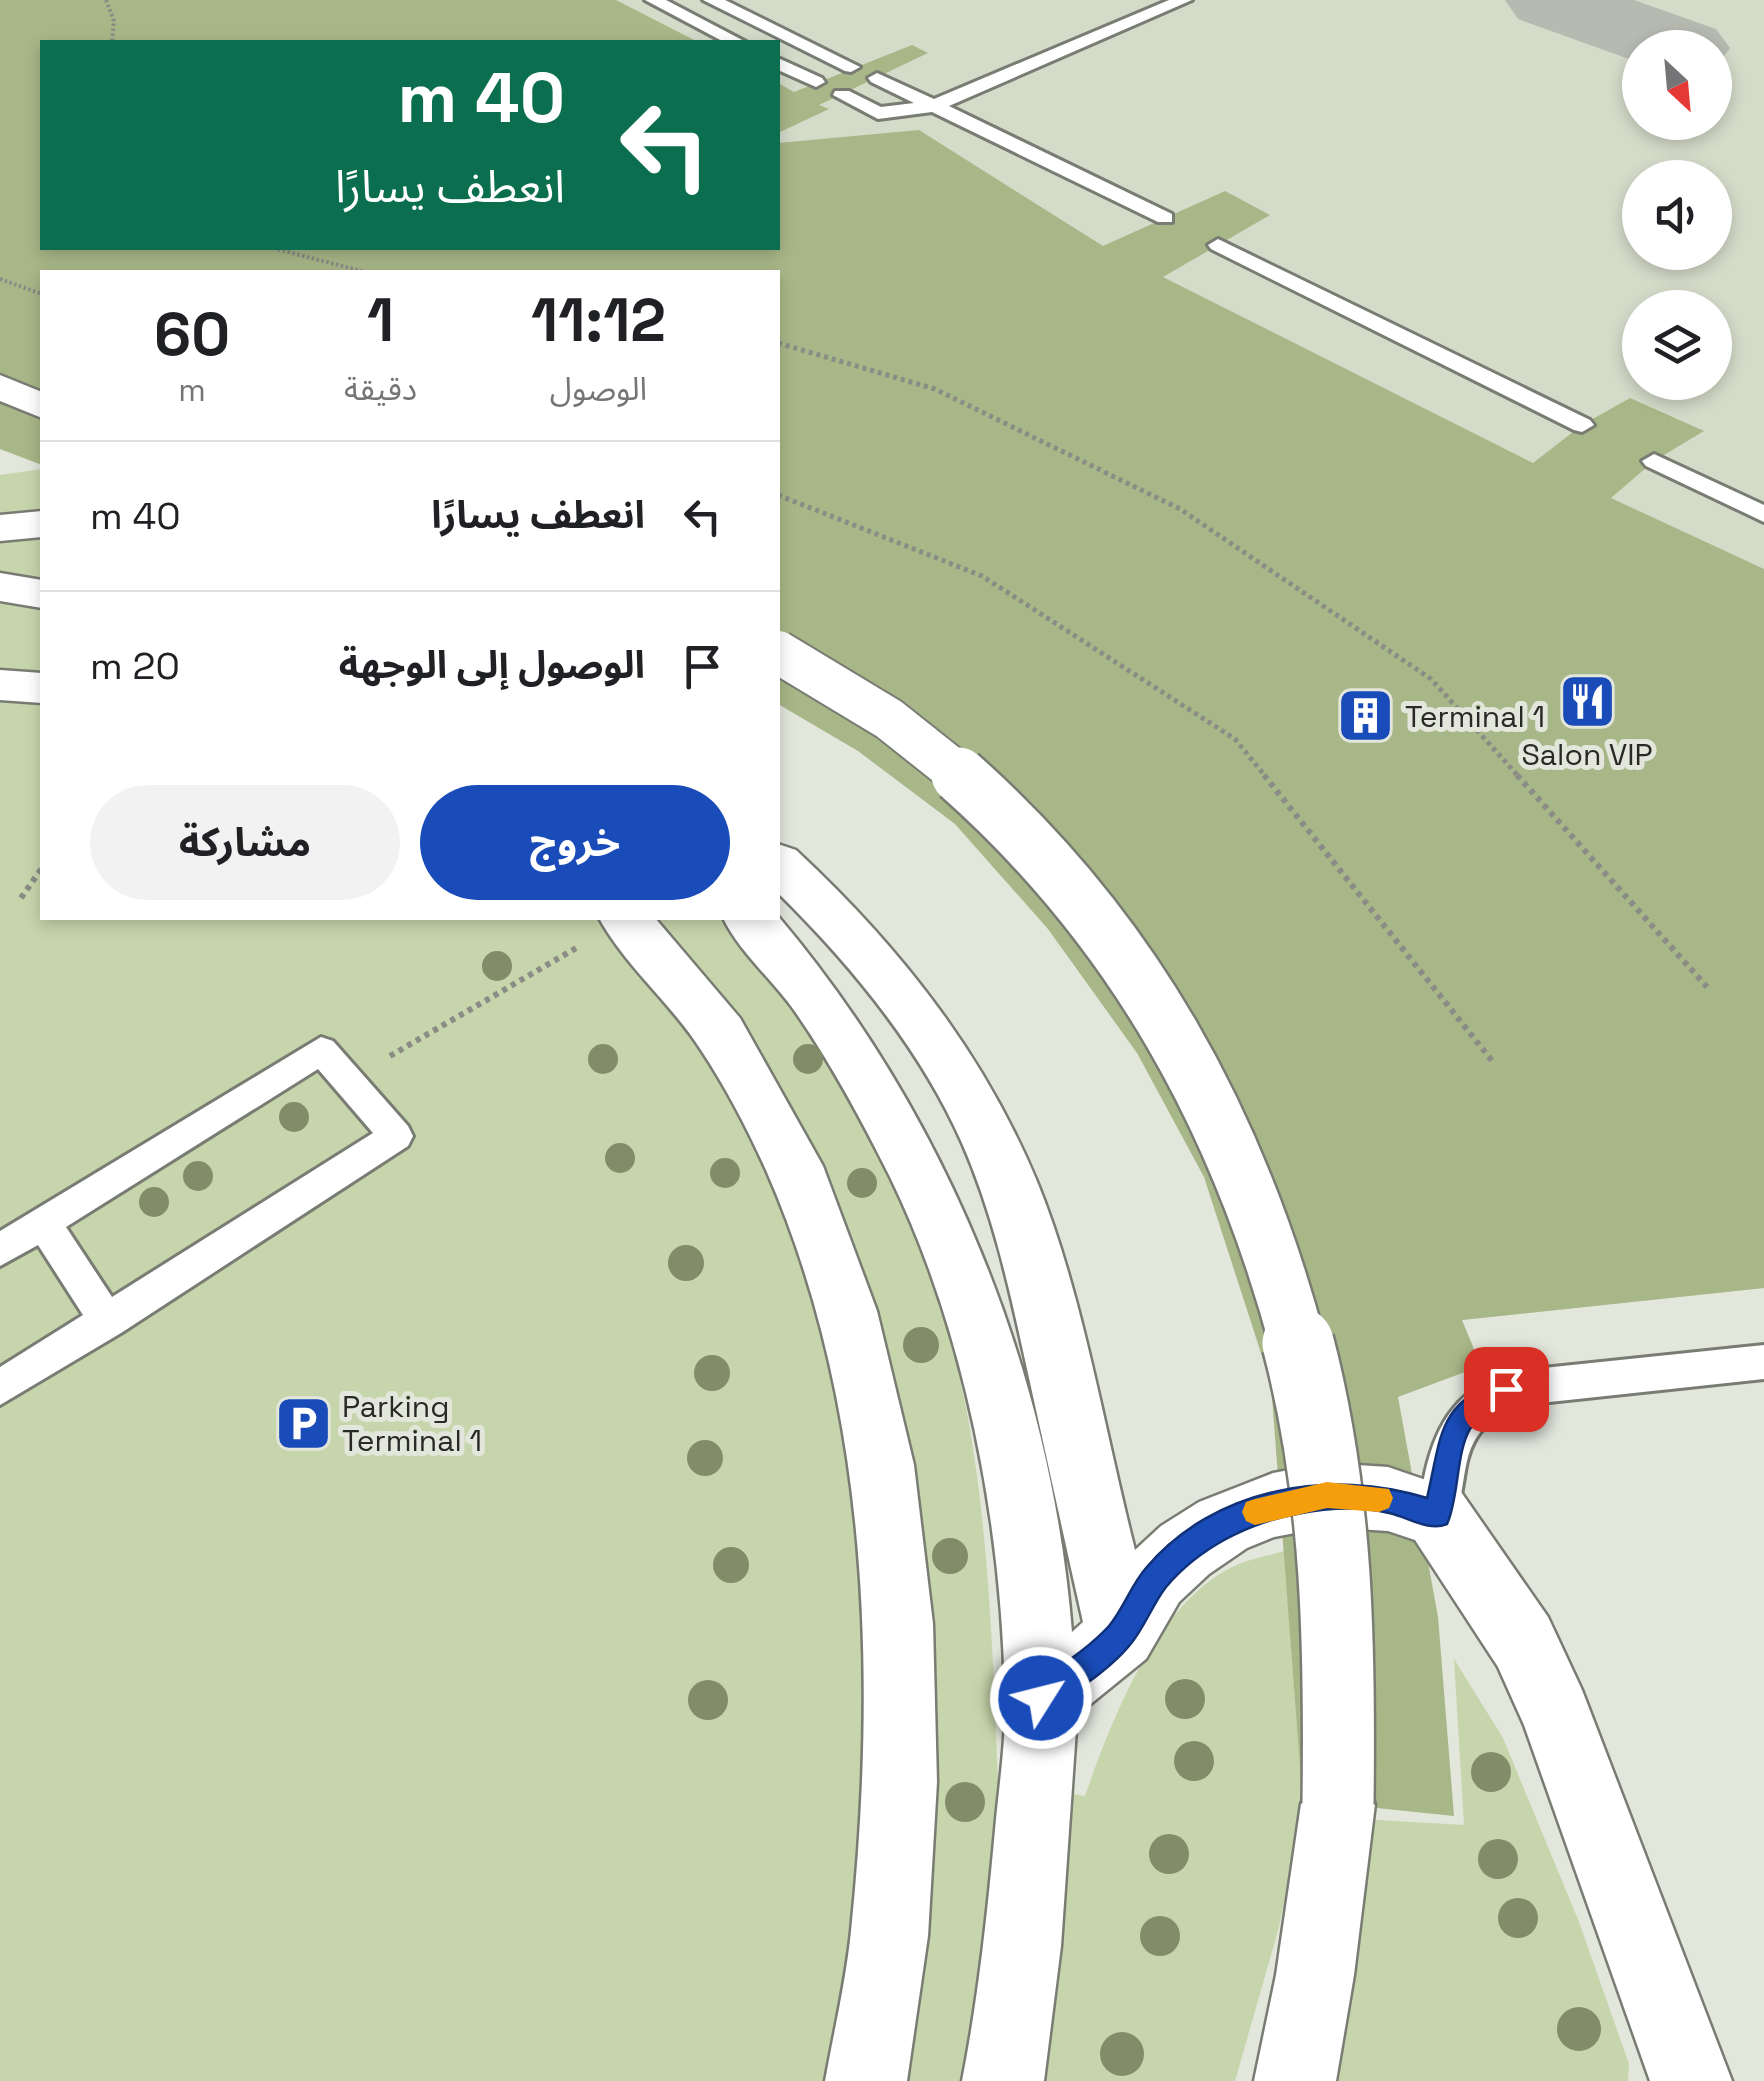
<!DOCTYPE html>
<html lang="ar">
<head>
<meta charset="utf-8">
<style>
	body { margin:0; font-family:"Space Grotesk","Noto Sans Arabic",sans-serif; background:#f2f2f2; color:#202124; direction:rtl; height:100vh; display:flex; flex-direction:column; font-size:38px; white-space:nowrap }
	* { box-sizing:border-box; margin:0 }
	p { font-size:32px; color:#757577 }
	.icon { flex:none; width:55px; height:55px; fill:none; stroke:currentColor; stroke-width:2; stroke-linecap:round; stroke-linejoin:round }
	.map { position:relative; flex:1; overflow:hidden; direction:ltr }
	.panel { position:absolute; left:40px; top:270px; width:740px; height:650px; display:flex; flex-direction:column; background:#fff; border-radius:0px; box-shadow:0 5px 15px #0003; direction:rtl }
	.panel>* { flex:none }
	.hud { position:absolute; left:40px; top:40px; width:740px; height:210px; border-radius:0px; box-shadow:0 5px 15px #0003; direction:rtl; background:#0b6e4f; color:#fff; overflow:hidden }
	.needle { width:65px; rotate:154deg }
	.tools { position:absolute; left:1622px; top:30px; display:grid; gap:20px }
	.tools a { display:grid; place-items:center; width:110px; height:110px; border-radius:50%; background:#fff; box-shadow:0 5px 15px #0003; font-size:50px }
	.pin { position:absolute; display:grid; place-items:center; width:85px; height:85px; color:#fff; margin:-42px; border-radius:20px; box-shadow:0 5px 15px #0006 }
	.me { position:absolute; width:110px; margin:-55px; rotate:54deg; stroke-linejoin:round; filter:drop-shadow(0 0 8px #0008) }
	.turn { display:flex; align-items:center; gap:35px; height:210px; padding:0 50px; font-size:45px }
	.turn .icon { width:130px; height:130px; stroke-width:2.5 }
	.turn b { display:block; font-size:70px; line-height:85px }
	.eta { display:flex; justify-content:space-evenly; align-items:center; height:170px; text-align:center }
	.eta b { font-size:60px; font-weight:700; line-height:70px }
	.button { display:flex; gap:20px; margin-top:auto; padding:20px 50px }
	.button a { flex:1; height:115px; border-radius:60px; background:#194cb9; color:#fff; font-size:40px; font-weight:700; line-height:115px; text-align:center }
	.button a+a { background:#f2f2f2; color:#202124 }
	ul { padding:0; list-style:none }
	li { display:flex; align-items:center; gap:30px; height:150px; padding:0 50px; border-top:2px solid #e0e0e0 }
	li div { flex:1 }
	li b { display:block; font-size:38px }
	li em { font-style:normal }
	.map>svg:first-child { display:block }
	.built { fill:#d5dbc9; fill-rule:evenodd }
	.green { fill:#c7d5ac }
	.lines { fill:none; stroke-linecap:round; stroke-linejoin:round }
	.taxiway { fill:#b7bab1; fill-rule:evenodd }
	.building { fill:#a8b788 }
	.lane-casing { stroke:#797c73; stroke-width:6 }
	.street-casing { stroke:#797c73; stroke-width:5 }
	.path-far2 { stroke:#8a8c85; stroke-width:4; stroke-dasharray:2.5 2.5; stroke-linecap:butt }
	.path-far1 { stroke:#8a8c85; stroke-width:5; stroke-dasharray:4 4; stroke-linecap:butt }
	.path { stroke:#8a8c85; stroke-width:6; stroke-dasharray:5 5; stroke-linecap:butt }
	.lane { fill:#fff; fill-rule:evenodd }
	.street { fill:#fff; fill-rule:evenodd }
	.street-bridge-far2-casing { stroke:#797c73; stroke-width:46; stroke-linecap:butt }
	.street-bridge-far1-casing { stroke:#797c73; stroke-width:60; stroke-linecap:butt }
	.street-bridge-casing { stroke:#797c73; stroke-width:76; stroke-linecap:butt }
	.street-bridge-far2 { stroke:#fff; stroke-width:42 }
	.street-bridge-far1 { stroke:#fff; stroke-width:55 }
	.street-bridge { stroke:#fff; stroke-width:71 }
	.tree { fill:#828c69 }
	.route { fill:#194cb9; stroke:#103178; stroke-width:2.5 }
	.slow { fill:#f59e0b }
	.labels { text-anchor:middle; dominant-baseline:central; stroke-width:10; stroke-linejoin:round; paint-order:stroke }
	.poi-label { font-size:30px; fill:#292a26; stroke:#e2e6db; text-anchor:start }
</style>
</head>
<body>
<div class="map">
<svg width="1764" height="2081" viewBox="0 0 1764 2081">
	<rect width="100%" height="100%" fill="#e2e6db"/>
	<path class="built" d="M0,0H1764V1288L1462,1320L840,636L778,605V272H42V363L20,353ZM42,42H778V248H42ZM1640,48H1715V122H1640ZM1640,178H1715V252H1640ZM1640,308H1715V382H1640Z"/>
	<g class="green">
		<path d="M42,469V918H731C784,968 815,1028 849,1092C888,1168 931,1262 952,1344C988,1486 992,1635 998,1781L1085,1796C1112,1719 1158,1598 1239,1564C1253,1558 1269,1556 1284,1551L1303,1807L1279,1927L1235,2081H0V475Z"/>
		<path d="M1454,1659L1503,1738L1579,1922L1629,2064L1628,2081H1323L1360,1819L1464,1825Z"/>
	</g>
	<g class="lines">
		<path class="taxiway" d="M1505,0H1634L1716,29L1730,48L1715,68V48H1640V63L1518,19Z"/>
	</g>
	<g class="building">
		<path d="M0,0H616L698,42H42V248H778V143L919,130L1103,246L1225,191L1270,215L1163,277L1533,463L1582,425L1630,398L1704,431L1654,461L1611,498L1764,569V1288L1462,1320L1481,1366L1398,1397L1438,1617L1454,1816L1338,1804L1303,1807L1271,1384L1204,1177L1137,1053L1048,929L955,824L858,751L778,704V272H42V465L0,449Z"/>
		<path d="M912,45L928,53L819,105L829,109L778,133V83L794,92Z"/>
	</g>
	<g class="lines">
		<defs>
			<g id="lane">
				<path d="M645,0H666L746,42H724Z"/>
				<path d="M703,0H725L860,67L851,72L845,71Z"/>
				<path d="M1169,0H1192L949,106L1172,214V222H1158L932,112L878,119L833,95L835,91H849L881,107L914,103L871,82L868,78L877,73L934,99Z"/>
				<path d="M778,58L822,78L825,82L816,87L778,70Z"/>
				<path d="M1218,239L1590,420L1594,425L1582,432L1574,430L1211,249L1208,245Z"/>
				<path d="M1654,454L1764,505V522L1646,466L1642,461Z"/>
				<path d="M321,1037L333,1041L408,1126L413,1136L408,1146L121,1333L0,1405V1367L83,1315L38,1245L0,1266V1231ZM318,1069L373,1133L112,1297L66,1227Z"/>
				<path d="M1764,1345V1379L1512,1406C1451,1442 1474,1474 1451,1529L1437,1534L1423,1529C1416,1512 1420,1501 1423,1484C1433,1430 1453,1392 1506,1372Z"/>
			</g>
			<g id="street">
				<path d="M0,375L42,392V418L0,401Z"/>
				<path d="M42,511V537L0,541V515Z"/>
				<path d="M0,573L42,580V608L0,601Z"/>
				<path d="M0,670L42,673V703L0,700Z"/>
				<path d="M778,844L796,850C899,946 984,1053 1038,1184C1083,1295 1105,1433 1135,1550L1161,1526L1199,1502L1273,1473L1327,1463L1388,1467L1461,1492L1548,1617L1582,1690L1732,2081H1650L1524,1725L1498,1667L1415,1540L1388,1531L1327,1527L1274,1537L1247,1548L1209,1574L1179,1602L1146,1659L1077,1715L1061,1946L1044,2081H962C979,1994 988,1907 996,1819C1000,1779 1006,1738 1005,1698C1002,1526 966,1333 890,1177C862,1121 832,1065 796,1013C774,981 740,953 723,918L778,916C947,1116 1051,1371 1072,1632L1083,1622C1064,1538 1046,1454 1027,1369C1010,1292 994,1216 962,1143C920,1048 851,965 778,893Z"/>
				<path d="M599,918H655L740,1018L823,1166L877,1311L914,1465L933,1624L937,1782L928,1936L907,2081H825C834,2031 846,1981 851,1931C877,1679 870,1406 766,1170C748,1130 725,1086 701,1050C671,1003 626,967 599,918Z"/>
				<path d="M1338,1767L1364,1778L1375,1804L1354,1975L1336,2081H1254L1276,1975L1301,1804L1312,1778Z"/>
			</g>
		</defs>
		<use href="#lane" class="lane-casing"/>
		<use href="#street" class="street-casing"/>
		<g class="path-far2">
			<path d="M106,0L114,21L112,42"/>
			<path d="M273,248L365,272"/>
			<path d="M0,279L42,294"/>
		</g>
		<g class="path-far1">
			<path d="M778,343L935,389L1180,509L1431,679L1519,777"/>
			<path d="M778,495L982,576L1235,739L1266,777"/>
		</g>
		<g class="path">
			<path d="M1264,775L1493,1062"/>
			<path d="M1517,775L1707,987"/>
			<path d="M21,898L42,868"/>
			<path d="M390,1056L578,947"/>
		</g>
		<use href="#lane" class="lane"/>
		<use href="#street" class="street"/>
		<defs>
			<path id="street-bridge-far2" d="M778,652L889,719L962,777"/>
			<path id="street-bridge-far1" d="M959,775C1134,930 1238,1121 1298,1345"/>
			<path id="street-bridge" d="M1298,1343C1338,1495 1340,1648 1338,1804"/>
		</defs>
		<use href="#street-bridge-far2" class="street-bridge-far2-casing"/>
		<use href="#street-bridge-far1" class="street-bridge-far1-casing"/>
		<use href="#street-bridge" class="street-bridge-casing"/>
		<use href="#street-bridge-far2" class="street-bridge-far2"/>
		<use href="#street-bridge-far1" class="street-bridge-far1"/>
		<use href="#street-bridge" class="street-bridge"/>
	</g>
	<g class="tree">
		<circle cx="497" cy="966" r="15"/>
		<circle cx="603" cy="1059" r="15"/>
		<circle cx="808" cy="1059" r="15"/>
		<circle cx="294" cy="1117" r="15"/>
		<circle cx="620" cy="1158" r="15"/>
		<circle cx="725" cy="1173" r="15"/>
		<circle cx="198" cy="1176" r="15"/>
		<circle cx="862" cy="1183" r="15"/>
		<circle cx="154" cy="1202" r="15"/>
		<circle cx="686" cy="1263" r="18"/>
		<circle cx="921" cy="1345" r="18"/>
		<circle cx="712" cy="1373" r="18"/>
		<circle cx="705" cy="1458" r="18"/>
		<circle cx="950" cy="1556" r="18"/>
		<circle cx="731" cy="1565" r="18"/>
		<circle cx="1185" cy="1699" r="20"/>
		<circle cx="708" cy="1700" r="20"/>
		<circle cx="1194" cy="1761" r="20"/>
		<circle cx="1491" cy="1772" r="20"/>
		<circle cx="965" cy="1802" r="20"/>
		<circle cx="1169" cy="1854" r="20"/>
		<circle cx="1498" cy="1859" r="20"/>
		<circle cx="1518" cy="1918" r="20"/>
		<circle cx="1160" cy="1936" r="20"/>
		<circle cx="1579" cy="2029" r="22"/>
		<circle cx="1122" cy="2054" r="22"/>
	</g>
	<path class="route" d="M1506,1377L1516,1381L1519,1389C1511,1408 1482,1410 1470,1429C1456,1452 1459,1498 1447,1524C1429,1532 1408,1517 1389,1513C1359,1506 1327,1508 1297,1514C1248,1523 1199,1548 1166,1587C1152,1605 1144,1629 1129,1646C1108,1671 1078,1689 1051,1708L1041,1713L1031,1708L1026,1698L1031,1687C1057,1668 1087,1650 1109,1626C1124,1608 1131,1585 1146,1568C1214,1487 1332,1468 1427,1498C1442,1434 1437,1403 1506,1377Z"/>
	<path class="slow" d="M1327,1482L1389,1489L1393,1498L1389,1508L1379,1512L1327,1508L1255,1525L1246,1521L1242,1512L1246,1502L1255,1499Z"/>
	<defs>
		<symbol id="restaurant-square" viewBox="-11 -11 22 22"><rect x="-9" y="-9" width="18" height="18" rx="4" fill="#194cb9" stroke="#e2e6db"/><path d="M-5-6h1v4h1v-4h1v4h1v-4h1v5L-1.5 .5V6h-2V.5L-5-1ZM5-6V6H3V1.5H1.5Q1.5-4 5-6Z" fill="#fff"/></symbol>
		<symbol id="building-square" viewBox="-11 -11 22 22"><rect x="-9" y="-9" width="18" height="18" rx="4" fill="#194cb9" stroke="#e2e6db"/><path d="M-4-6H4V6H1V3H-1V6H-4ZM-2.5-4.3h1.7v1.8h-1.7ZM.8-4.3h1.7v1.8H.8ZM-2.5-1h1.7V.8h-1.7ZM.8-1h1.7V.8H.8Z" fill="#fff"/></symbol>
		<symbol id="parking-square" viewBox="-11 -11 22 22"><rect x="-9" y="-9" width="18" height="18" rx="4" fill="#194cb9" stroke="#e2e6db"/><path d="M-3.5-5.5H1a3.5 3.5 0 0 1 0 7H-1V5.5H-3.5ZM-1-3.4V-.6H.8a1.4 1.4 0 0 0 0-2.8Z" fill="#fff"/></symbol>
	</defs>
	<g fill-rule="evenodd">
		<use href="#restaurant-square" x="1556" y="670" width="63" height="63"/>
		<use href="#building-square" x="1334" y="684" width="63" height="63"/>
		<use href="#parking-square" x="272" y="1392" width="63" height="63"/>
	</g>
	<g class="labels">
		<g class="poi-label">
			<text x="1405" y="716">Terminal 1</text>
			<text x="1587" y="754" text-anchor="middle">Salon VIP</text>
			<text x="342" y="1406">Parking<tspan x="342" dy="34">Terminal 1</tspan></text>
		</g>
	</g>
</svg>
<div class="tools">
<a><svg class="needle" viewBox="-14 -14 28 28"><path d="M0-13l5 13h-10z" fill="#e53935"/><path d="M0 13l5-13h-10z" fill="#757577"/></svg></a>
<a><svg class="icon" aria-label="sound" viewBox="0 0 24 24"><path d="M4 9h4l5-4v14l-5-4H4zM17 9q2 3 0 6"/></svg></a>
<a><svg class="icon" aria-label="layers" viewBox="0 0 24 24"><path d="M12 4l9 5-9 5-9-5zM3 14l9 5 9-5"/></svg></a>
</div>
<div class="pin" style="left:1506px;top:1389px;background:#d93025"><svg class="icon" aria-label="arrive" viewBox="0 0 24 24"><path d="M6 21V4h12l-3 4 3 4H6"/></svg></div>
<svg class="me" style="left:1041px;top:1698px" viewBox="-20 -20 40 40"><circle r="17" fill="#194cb9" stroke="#fff" stroke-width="3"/><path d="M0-11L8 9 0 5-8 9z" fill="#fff"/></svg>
<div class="hud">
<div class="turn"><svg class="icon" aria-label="left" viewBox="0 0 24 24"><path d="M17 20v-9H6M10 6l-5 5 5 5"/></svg><div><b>40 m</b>انعطف يسارًا</div></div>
</div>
<section class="panel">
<div class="eta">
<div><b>11:12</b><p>الوصول</p></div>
<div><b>1</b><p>دقيقة</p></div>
<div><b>60</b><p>m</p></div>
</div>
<ul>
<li><svg class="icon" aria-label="left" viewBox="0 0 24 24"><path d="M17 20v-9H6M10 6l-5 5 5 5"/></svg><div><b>انعطف يسارًا</b></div><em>40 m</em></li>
<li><svg class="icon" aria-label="arrive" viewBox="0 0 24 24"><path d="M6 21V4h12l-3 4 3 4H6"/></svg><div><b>الوصول إلى الوجهة</b></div><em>20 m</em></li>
</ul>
<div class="button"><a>خروج</a><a>مشاركة</a></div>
</section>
</div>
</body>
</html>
